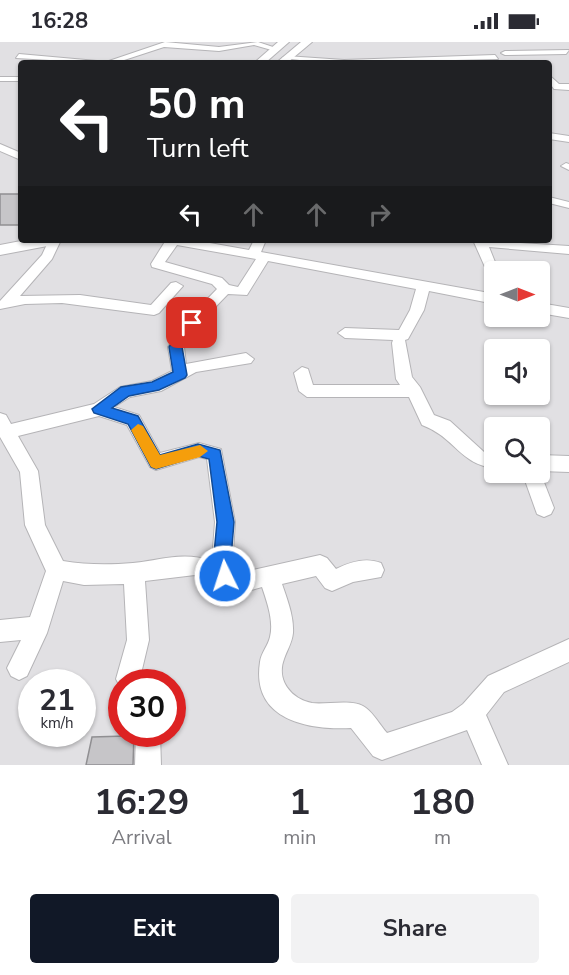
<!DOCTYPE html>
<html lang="en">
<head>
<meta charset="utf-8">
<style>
	body { margin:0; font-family:"Nunito Sans",sans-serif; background:#f2f2f3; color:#2b2b33; height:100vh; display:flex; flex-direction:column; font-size:22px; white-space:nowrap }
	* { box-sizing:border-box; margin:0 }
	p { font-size:20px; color:#7c7c81 }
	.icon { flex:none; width:33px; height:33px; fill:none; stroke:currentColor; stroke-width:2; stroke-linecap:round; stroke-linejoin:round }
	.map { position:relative; height:723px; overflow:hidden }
	.side { display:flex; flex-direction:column; background:#fff; flex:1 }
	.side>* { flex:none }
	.hud { position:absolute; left:18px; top:18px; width:534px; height:183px; border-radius:6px; box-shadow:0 2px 4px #0004; background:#202124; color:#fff; overflow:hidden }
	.needle { width:39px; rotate:90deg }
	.tools { position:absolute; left:484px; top:219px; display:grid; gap:12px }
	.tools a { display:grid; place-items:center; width:66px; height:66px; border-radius:6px; background:#fff; box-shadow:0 2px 4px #0004; font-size:30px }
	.speed { position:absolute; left:18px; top:627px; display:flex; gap:12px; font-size:30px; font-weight:700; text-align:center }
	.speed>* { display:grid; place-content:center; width:78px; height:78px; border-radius:50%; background:#fff; box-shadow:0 2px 4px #0004; line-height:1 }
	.speed small { font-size:15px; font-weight:400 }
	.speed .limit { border:9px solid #d22; background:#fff; color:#111 }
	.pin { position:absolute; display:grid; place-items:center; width:51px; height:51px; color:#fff; margin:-26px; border-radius:12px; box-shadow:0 3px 9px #0006 }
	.me { position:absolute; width:66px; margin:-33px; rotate:356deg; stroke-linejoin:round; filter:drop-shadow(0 0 4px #0008) }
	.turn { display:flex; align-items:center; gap:21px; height:126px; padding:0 30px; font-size:27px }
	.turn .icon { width:78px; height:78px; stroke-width:2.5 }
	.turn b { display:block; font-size:42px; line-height:51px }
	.lanes { display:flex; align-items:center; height:57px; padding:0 30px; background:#0003; justify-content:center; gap:30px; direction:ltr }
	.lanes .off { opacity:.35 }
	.eta { display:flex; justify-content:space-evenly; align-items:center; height:102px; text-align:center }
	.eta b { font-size:36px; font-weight:700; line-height:42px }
	.cta { display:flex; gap:12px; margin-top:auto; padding:12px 30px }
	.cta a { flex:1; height:69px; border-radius:6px; background:#111827; color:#fff; font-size:24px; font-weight:700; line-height:69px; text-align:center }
	.cta a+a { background:#f2f2f3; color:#2b2b33 }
	.status { display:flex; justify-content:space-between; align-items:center; height:42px; padding:0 30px; background:#fff; direction:ltr }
	.status svg { height:16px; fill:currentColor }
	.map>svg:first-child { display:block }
	.building { fill:#c6c5c8; stroke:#908f92; stroke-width:1.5 }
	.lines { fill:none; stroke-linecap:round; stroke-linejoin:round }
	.street-casing { stroke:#b5b4b7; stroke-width:2 }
	.secondary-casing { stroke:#b5b4b7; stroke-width:2 }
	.street { fill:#fff; fill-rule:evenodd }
	.secondary { fill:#fff; fill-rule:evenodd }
	.route { fill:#1a73e8; stroke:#114b97; stroke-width:1.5 }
	.slow { fill:#f59e0b }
</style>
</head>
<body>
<div class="status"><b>16:28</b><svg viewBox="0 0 49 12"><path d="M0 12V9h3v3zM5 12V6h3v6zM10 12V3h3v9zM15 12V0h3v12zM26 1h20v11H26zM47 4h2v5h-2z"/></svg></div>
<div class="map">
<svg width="569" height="723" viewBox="0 0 569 723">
	<rect width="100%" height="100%" fill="#e1e0e3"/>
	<g class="building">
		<rect x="0" y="152" width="21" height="31"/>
		<path d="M127,692H134L133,723H86L92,695L126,694Z"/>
	</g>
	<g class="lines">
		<defs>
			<g id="street">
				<path d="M165,0L219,5L258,0L279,7L275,9L254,3L219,9L164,5L115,21H103Z"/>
				<path d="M569,8L566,12L505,13L501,11L505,9Z"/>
				<path d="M19,12L97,19L101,21L16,16Z"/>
				<path d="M495,13L498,17L326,21L282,16L286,14L344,18Z"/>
				<path d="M549,33L559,42H569V48L554,47L549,40Z"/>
				<rect x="0" y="35" width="21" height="4"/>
				<path d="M549,91L569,94V100L549,97Z"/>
				<path d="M0,102L21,111V118L0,109Z"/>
				<path d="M566,121L569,122V128L561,124Z"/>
				<path d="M549,155L569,160V166L549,161Z"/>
				<path d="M49,198H61L52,217L20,254L80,253L151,263L171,241L176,240L183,244L159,271L154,273L62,261L25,262L0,267V259L42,213Z"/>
				<path d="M166,198H193L249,208L254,198H266L261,210L495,252V262L429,249L424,268L408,297L405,298L412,335L420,345L434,373L450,379L484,410H495V426C460,423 455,395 422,383L409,355H307L299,349L294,331L302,325L308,327L313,343H400L396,337L392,301L393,298L345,296L338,291L345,286L399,288L410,268L416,247L268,219L247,253L228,252L197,284L184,305L186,322L246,311L254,317L251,321L196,330L161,349L130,355L114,365L139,373L160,411L199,401L221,407L235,480L232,525L244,530L320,513L327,516L336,527C350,520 366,515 381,521L384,528L381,535L353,540L332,549L325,546L316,534L282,542C287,557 294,574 293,591C292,601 287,608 284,617C276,638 291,657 312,661C327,663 354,656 366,666C374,672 380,683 387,691L452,670L463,662L488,634L569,597V620L504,650L486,673L508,723H482L467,688L382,718L373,714L351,686C308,688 251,678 260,620C261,611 268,604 270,595C274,579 267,560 262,545L244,550L195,533L145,539L149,598L140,636L142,640H122V648L116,637L127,598L124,542L84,543L63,539L47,591L27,634L19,638L11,634L7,626L21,598L0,600V578L30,575L46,529L25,483L20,430L0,395V371L6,373L11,382L94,362L120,345L152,339L172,329L168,305L187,278L217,247L212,242L152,225L151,222ZM177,203L256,217L238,245L229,243L222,236L165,220ZM99,374L127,383L150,425L156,428L199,415L207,417L215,480L212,519C184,509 161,518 133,521C110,523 86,523 63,519L45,483L38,429L18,394Z"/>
				<path d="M473,198L569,204V212L489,205L499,230H495V246L488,242L485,225Z"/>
				<path d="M540,261L569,266V276L540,271Z"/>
				<path d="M540,413L569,414V430L540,429Z"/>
				<path d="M522,430H540L554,466L551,472L544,475L537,472Z"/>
				<path d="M136,692H160L161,723H135Z"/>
			</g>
			<g id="secondary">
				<path d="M278,0H289L265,21H254Z"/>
				<path d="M301,0H312L287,21H276Z"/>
				<path d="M26,198H60L58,202L0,213V203Z"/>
			</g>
		</defs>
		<use href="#street" class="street-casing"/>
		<use href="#secondary" class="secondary-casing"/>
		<use href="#street" class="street"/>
		<use href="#secondary" class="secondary"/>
	</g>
	<path class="route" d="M192,277L198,281L182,305L187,333L185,336L159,348L129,354L112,366L138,374L160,413L198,402L220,408L234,480L230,528L234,534L231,540L225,543L215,539L212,533L217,480L209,417L198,414L156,427L151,425L128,382L94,371L92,367L121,345L152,340L173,330L169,305L187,278Z"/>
	<path class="slow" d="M138,382L143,384L160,413L200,403L208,409L200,415L156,427L151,425L131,388Z"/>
</svg>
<div class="tools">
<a><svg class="needle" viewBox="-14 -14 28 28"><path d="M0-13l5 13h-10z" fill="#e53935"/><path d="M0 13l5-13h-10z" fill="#7c7c81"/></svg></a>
<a><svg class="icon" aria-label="sound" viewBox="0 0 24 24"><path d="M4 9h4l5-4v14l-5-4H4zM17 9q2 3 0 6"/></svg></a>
<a><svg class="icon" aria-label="search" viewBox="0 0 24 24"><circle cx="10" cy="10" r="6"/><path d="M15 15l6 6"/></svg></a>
</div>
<div class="speed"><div>21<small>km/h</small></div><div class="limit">30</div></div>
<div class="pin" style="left:192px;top:281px;background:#d93025"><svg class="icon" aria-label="arrive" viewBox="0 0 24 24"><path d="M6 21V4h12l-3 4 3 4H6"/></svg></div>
<svg class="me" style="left:225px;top:534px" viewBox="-20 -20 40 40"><circle r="17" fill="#1a73e8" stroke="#fff" stroke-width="3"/><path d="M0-11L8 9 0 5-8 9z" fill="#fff"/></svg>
<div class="hud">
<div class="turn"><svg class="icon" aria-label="left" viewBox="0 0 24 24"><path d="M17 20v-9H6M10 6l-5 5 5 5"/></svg><div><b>50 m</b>Turn left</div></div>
<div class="lanes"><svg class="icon" aria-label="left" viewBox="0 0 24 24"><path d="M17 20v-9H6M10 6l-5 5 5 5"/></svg><svg class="icon off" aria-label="ahead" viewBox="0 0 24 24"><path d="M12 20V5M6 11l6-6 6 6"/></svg><svg class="icon off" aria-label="ahead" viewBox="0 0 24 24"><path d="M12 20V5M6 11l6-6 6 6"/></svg><svg class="icon off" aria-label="right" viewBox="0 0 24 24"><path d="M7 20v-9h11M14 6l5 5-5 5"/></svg></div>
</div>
</div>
<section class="side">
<div class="eta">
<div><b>16:29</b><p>Arrival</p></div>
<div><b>1</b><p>min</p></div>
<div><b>180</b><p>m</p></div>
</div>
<div class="cta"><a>Exit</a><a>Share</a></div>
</section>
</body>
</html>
